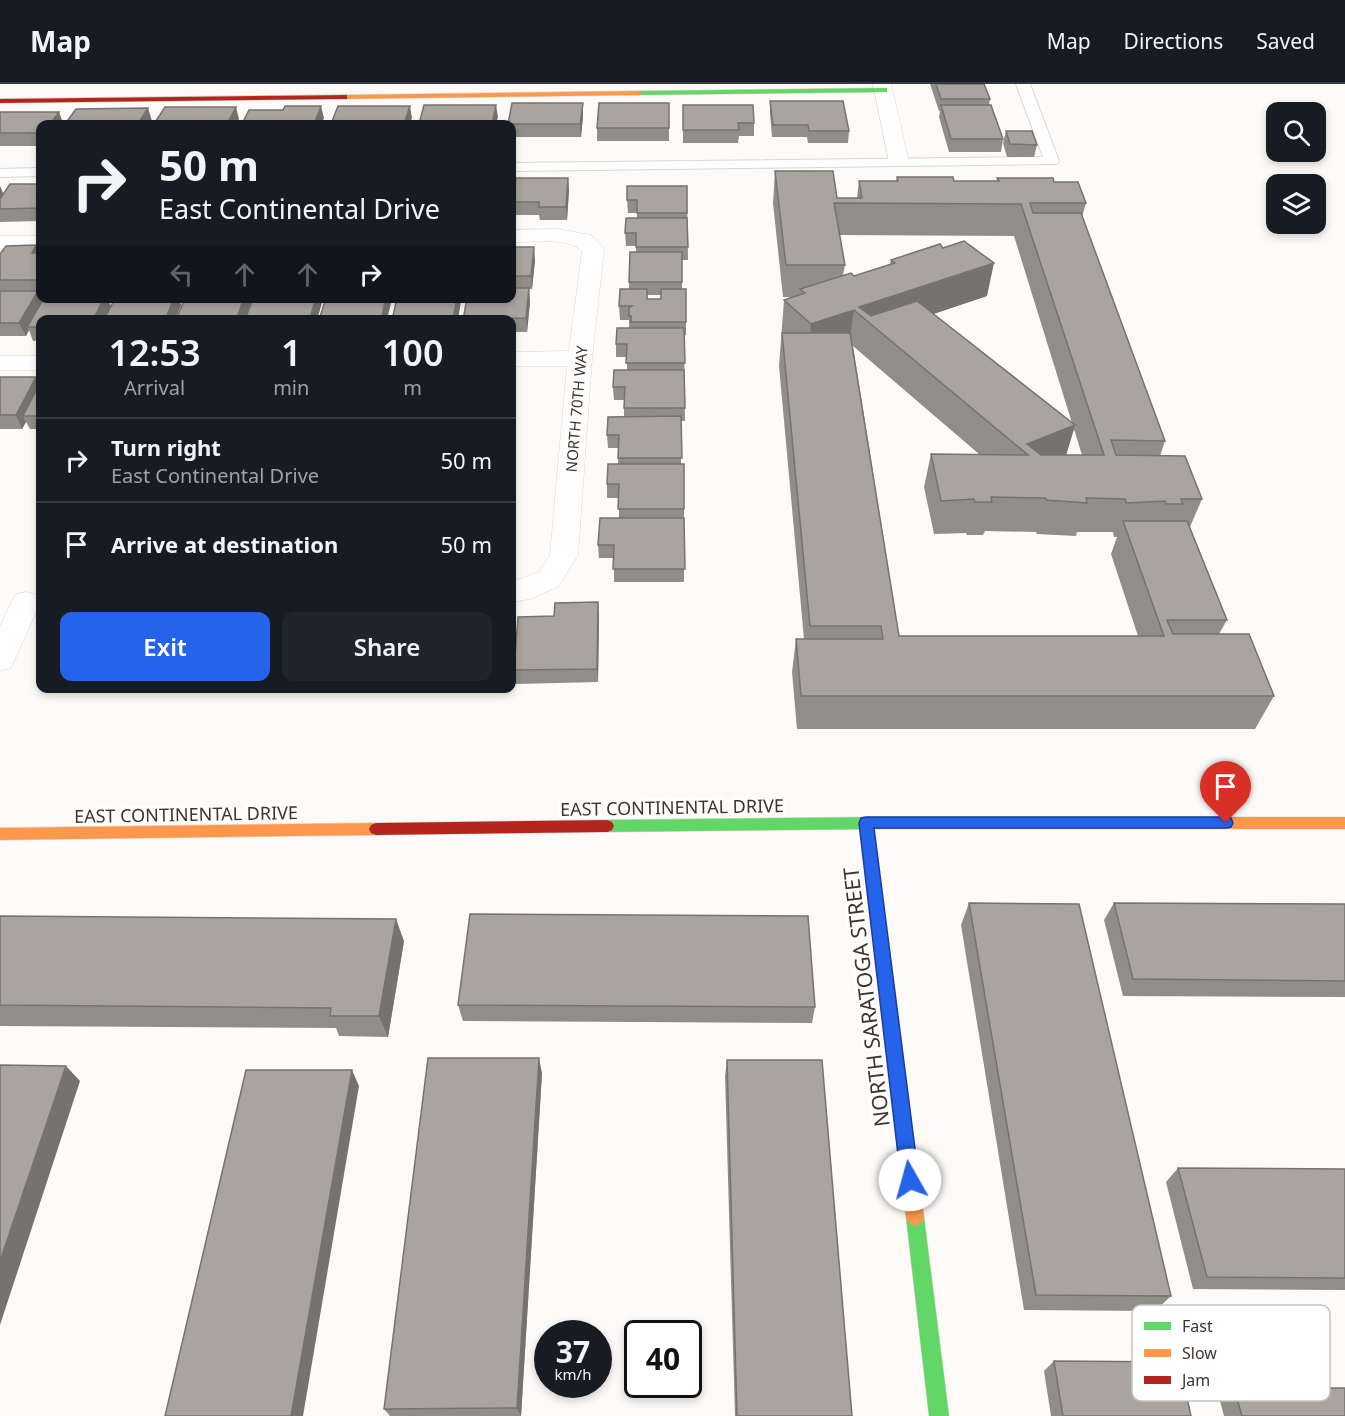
<!DOCTYPE html>
<html lang="en">
<head>
<meta charset="utf-8">
<style>
	body { margin:0; font-family:"Noto Sans",sans-serif; background:#20242c; color:#f1f3f6; height:100vh; display:flex; flex-direction:column; font-size:22px; white-space:nowrap }
	* { box-sizing:border-box; margin:0 }
	p { font-size:20px; color:#9ea1a6 }
	.icon { flex:none; width:33px; height:33px; fill:none; stroke:currentColor; stroke-width:2; stroke-linecap:round; stroke-linejoin:round }
	.map { position:relative; flex:1; overflow:hidden }
	.drawer { position:absolute; left:36px; top:231px; width:480px; height:378px; display:flex; flex-direction:column; background:#171b24; border-radius:12px; box-shadow:0 3px 9px #0003 }
	.drawer>* { flex:none }
	.banner { position:absolute; left:36px; top:36px; width:480px; height:183px; border-radius:12px; box-shadow:0 3px 9px #0003; background:#171b24; color:#f1f3f6; overflow:hidden }
	.tools { position:absolute; left:1266px; top:18px; display:grid; gap:12px }
	.tools a { display:grid; place-items:center; width:60px; height:60px; border-radius:12px; background:#171b24; box-shadow:0 3px 9px #0003; font-size:30px }
	.speed { position:absolute; left:534px; top:1236px; display:flex; gap:12px; font-size:30px; font-weight:700; text-align:center }
	.speed>* { display:grid; place-content:center; width:78px; height:78px; border-radius:50%; background:#171b24; box-shadow:0 3px 9px #0003; line-height:1 }
	.speed small { font-size:15px; font-weight:400 }
	.speed .limit { border:3px solid #111; border-radius:9px; background:#fff; color:#111 }
	.pin { position:absolute; display:grid; place-items:center; width:51px; height:51px; color:#fff; margin:-62px -26px; border-radius:50% 50% 50% 0; rotate:-45deg; box-shadow:0 0 6px #0007 }
	.pin .icon { rotate:45deg }
	.me { position:absolute; width:66px; margin:-33px; rotate:353deg; stroke-linejoin:round; filter:drop-shadow(0 0 4px #0008) }
	.turn { display:flex; align-items:center; gap:21px; height:126px; padding:0 24px; font-size:27px }
	.turn .icon { width:78px; height:78px; stroke-width:2.5 }
	.turn b { display:block; font-size:42px; line-height:51px }
	.lanes { display:flex; align-items:center; height:57px; padding:0 24px; background:#0003; justify-content:center; gap:30px; direction:ltr }
	.lanes .off { opacity:.35 }
	.eta { display:flex; justify-content:space-evenly; align-items:center; height:102px; text-align:center }
	.eta b { font-size:36px; font-weight:600; line-height:42px }
	.primary-button { display:flex; gap:12px; margin-top:auto; padding:12px 24px }
	.primary-button a { flex:1; height:69px; border-radius:12px; background:#2563eb; color:#fff; font-size:24px; font-weight:600; line-height:69px; text-align:center }
	.primary-button a+a { background:#20242c; color:#f1f3f6 }
	ul { padding:0; list-style:none }
	li { display:flex; align-items:center; gap:18px; height:84px; padding:0 24px; border-top:2px solid #363941 }
	li div { flex:1 }
	li b { display:block; font-size:22px }
	li em { font-style:normal }
	header { display:flex; align-items:center; gap:36px; box-sizing:border-box; height:84px; padding:0 30px; background:#171b24; border-bottom:2px solid #363941 }
	header strong { font-size:28px }
	nav { display:flex; gap:33px; margin-inline-start:auto; font-size:21px }
	.map>svg:first-child { display:block }
	.lines { fill:none; stroke-linecap:round; stroke-linejoin:round }
	.lane-casing { stroke:#dcd6d0; stroke-width:2 }
	.street-casing { stroke:#dcd6d0; stroke-width:1 }
	.fast-casing { stroke:#dcd6d0; stroke-width:1 }
	.slow-casing { stroke:#dcd6d0; stroke-width:1 }
	.jam-casing { stroke:#dcd6d0; stroke-width:1 }
	.lane { fill:#fffefe; fill-rule:evenodd }
	.street { fill:#fffefe; fill-rule:evenodd }
	.fast { fill:#63d668; fill-rule:evenodd }
	.slow { fill:#ff974d; fill-rule:evenodd }
	.jam { fill:#b3261e; fill-rule:evenodd }
	.wall { fill:#918d89; fill-rule:evenodd }
	.shaded-wall { fill:#76736f }
	.building { fill:#a9a49f; stroke:#76736f; stroke-width:1.5 }
	.route { fill:#2563eb; stroke:#184099; stroke-width:1.5 }
	.labels { text-anchor:middle; dominant-baseline:central; stroke-width:6; stroke-linejoin:round; paint-order:stroke }
	.far-street-label { font-size:15px; fill:#3e342b; stroke:#fff }
	.street-label { font-size:18px; fill:#3e342b; stroke:#fff }
	.near-street-label { font-size:21px; fill:#3e342b; stroke:#fff }
	.key { fill:#fff; stroke:#c5c2bf; stroke-width:1.5 }
	.key-label { font-size:16px; fill:#3e342b }
</style>
</head>
<body>
<header>
<strong>Map</strong>
<nav><a>Map</a><a>Directions</a><a>Saved</a></nav>
</header>
<div class="map">
<svg width="1345" height="1332" viewBox="0 0 1345 1332">
	<rect width="100%" height="100%" fill="#fdfaf7"/>
	<g class="lines">
		<defs>
			<g id="lane">
				<path d="M1016,0H1030L1059,77L1057,80L512,87V79L1043,73Z"/>
				<path d="M40,84V92L0,93V85Z"/>
			</g>
			<g id="street">
				<path d="M873,0H891L909,78L906,82H892L889,78Z"/>
				<path d="M557,145L591,151L604,165L592,274L578,471L559,502L530,515L512,518V498L539,488L550,471L567,282H512V268L569,267L582,167C566,152 532,159 512,158V146Z"/>
				<path d="M0,152H40V164L0,166Z"/>
				<rect x="0" y="272" width="40" height="14"/>
				<path d="M26,508L37,511L40,519L11,584L0,587V542L15,511Z"/>
			</g>
			<g id="fast">
				<path d="M884,4H887V8L638,11L634,9L638,7Z"/>
				<path d="M879,733L884,735L886,739L884,743L879,745L607,748L602,746L600,742L602,738L607,736Z"/>
				<path d="M915,1124L921,1127L924,1133L949,1332H929L906,1133L909,1127Z"/>
			</g>
			<g id="slow">
				<path d="M638,7L642,9L641,11L344,15L340,13L344,11Z"/>
				<path d="M866,733L873,738L879,733H1345V745H879L873,742L924,1133L921,1139L915,1142L909,1139L906,1133L859,739L861,735Z"/>
				<path d="M376,739L381,741L383,745L381,749L376,751L0,756V744Z"/>
			</g>
			<g id="jam">
				<path d="M347,11V15H344L0,19V15Z"/>
				<path d="M607,736L612,738L614,742L612,746L607,748L376,751L371,749L369,745L371,741L376,739Z"/>
			</g>
		</defs>
		<use href="#lane" class="lane-casing"/>
		<use href="#street" class="street-casing"/>
		<use href="#fast" class="fast-casing"/>
		<use href="#slow" class="slow-casing"/>
		<use href="#jam" class="jam-casing"/>
		<use href="#lane" class="lane"/>
		<use href="#street" class="street"/>
		<use href="#fast" class="fast"/>
		<use href="#slow" class="slow"/>
		<use href="#jam" class="jam"/>
	</g>
	<g class="wall">
		<path d="M930,0H984L990,15L989,21L1003,55L1001,68H949L939,33L940,27H939Z"/>
		<path d="M770,17L849,47L848,59H808L807,53H772L770,29Z"/>
		<path d="M669,19V57H597V44Z"/>
		<path d="M683,21L754,39V52H739L738,59H683Z"/>
		<path d="M0,28H59L63,40H40V62H0Z"/>
		<path d="M583,32L581,53H512V40Z"/>
		<path d="M1006,47L1037,61L1034,73H1007L1003,59Z"/>
		<path d="M775,87L837,114H857L859,97H896L897,93L954,97H997V94L1054,98L1086,119L1082,133L1165,357L1160,372L1202,415L1190,443L1227,536L1219,550L1274,612L1255,645H797L792,588L796,555H804L779,282L784,216L791,213H783L773,119ZM839,151L1014,152L1072,339L933,230L987,212L891,176L890,180L854,192L843,191L845,181ZM853,262L979,370H931L924,403L934,450L966,449L967,451H983L985,447L1036,448L1037,450L1076,452L1077,448H1113L1114,453H1117L1111,470L1138,552H899ZM1074,345L1082,371H1066Z"/>
		<path d="M568,94L569,106L567,136H540L539,131H514L513,118Z"/>
		<path d="M40,100V137L0,138V102L3,110Z"/>
		<path d="M687,102L688,176H682V205L686,238V251H684L685,337H681V380L684,425V498H614V474H599L598,461L619,434V414H607V400L618,380V364H608L607,351L624,333V316H614L613,303L627,286V273H616V260L629,244V236H620L619,222L629,205V198L636,168V162H626L625,149L637,134V129H628L627,116ZM647,211H661V215H647Z"/>
		<path d="M36,161L39,169H40V209H38L42,217L111,222L115,214H179L181,221L175,236H40V256L33,257L29,246L26,252H0V170Z"/>
		<path d="M512,163L535,176L532,205H529L530,218L527,248H512V236H463L512,214Z"/>
		<path d="M185,214H250L251,220L322,218L317,236H176Z"/>
		<path d="M0,293L40,301V299V345H30L26,338L22,345H0Z"/>
		<path d="M598,518L599,532L598,598L516,600L514,586L554,532Z"/>
		<path d="M43,604H129L128,608L46,609Z"/>
		<path d="M134,604H218V607L135,608Z"/>
		<path d="M969,819L1171,1212L1155,1227L1024,1226L961,841Z"/>
		<path d="M1114,819L1345,820V913L1123,912L1104,836Z"/>
		<path d="M0,832L404,857L388,953L339,952L336,944L0,942Z"/>
		<path d="M458,921L815,923L812,939L463,937Z"/>
		<path d="M727,976L852,1332H735L725,992Z"/>
		<path d="M542,989L521,1332H390L384,1325Z"/>
		<path d="M1178,1084L1345,1085V1206L1193,1205L1166,1098Z"/>
		<path d="M1054,1277L1191,1332H1051L1044,1287Z"/>
		<path d="M1234,1304L1345,1332H1224L1219,1313Z"/>
	</g>
	<g class="shaded-wall">
		<path d="M583,19V32L581,53L580,40Z"/>
		<path d="M496,21L498,33L496,40H492Z"/>
		<path d="M321,22L324,34L321,40H314Z"/>
		<path d="M410,22L412,34L410,40H404Z"/>
		<path d="M236,23L239,35L236,40H227Z"/>
		<path d="M148,24L152,37L149,40H138Z"/>
		<path d="M59,28L63,40H50Z"/>
		<path d="M568,94L569,106L567,136L566,123Z"/>
		<path d="M0,102L5,114L0,121Z"/>
		<path d="M36,161L40,172L32,169Z"/>
		<path d="M534,163L535,176L532,205L531,192Z"/>
		<path d="M994,179L987,212L880,248L859,223Z"/>
		<path d="M529,204L530,218L527,248L526,234Z"/>
		<path d="M38,207L43,220L27,243L29,246L26,252L19,239Z"/>
		<path d="M104,214H108L111,223L105,236H93Z"/>
		<path d="M174,214H179L181,221L175,236H165Z"/>
		<path d="M244,214H250L251,220L246,236H236Z"/>
		<path d="M316,214H321L322,218L317,236H310Z"/>
		<path d="M386,214H390L391,219L387,236H381Z"/>
		<path d="M457,214H461V217L458,236H453Z"/>
		<path d="M854,226L849,259L808,273L811,240Z"/>
		<path d="M513,283L514,296L512,324V296Z"/>
		<path d="M36,293L40,303L23,332L26,338L22,345L16,331Z"/>
		<path d="M1075,341L1065,375L1028,371L1027,360Z"/>
		<path d="M598,518L599,532L598,598L597,585Z"/>
		<path d="M512,519L514,532L512,562Z"/>
		<path d="M396,835L404,857L388,953L379,932Z"/>
		<path d="M539,974L542,989L521,1332L517,1324Z"/>
		<path d="M66,982L80,997L0,1241V1177Z"/>
		<path d="M352,986L359,1002L303,1332H291Z"/>
	</g>
	<g class="building">
		<path d="M936,0H984L990,15H941Z"/>
		<path d="M770,17H843L849,47H809L808,41H773Z"/>
		<path d="M512,19H583L580,40H508Z"/>
		<path d="M599,19H669V44H597Z"/>
		<path d="M424,21H496L492,40H419Z"/>
		<path d="M683,21H753L754,39H738L739,46H683Z"/>
		<path d="M941,21H991L1003,55H951Z"/>
		<path d="M285,22H321L314,40H242L249,26H283Z"/>
		<path d="M338,22H410L404,40H331Z"/>
		<path d="M165,23H236L227,40H154Z"/>
		<path d="M148,24L138,40H65L76,25Z"/>
		<path d="M0,28H59L50,40H40V49H0Z"/>
		<path d="M1006,47H1032L1037,61L1010,60Z"/>
		<path d="M775,87H833L837,114H862L859,97H898L897,93H953L954,97H999L997,94H1053L1054,98H1078L1086,119H1030L1033,129H1081L1165,357L1111,356L1116,371L1185,372L1202,415H1181L1183,420H1166L1165,417L1126,419L1125,415L1086,414L1087,419L1047,416L1046,414L991,413L992,418H975L974,415L941,417L931,370L1028,371L854,226L811,240L784,216L805,209L800,205L851,189L854,192L895,179L891,176L940,160L943,164L964,157L994,179L859,223L871,232L917,217L1075,341L1027,360L1041,371H1104L1021,120L834,119L845,181H786Z"/>
		<path d="M516,94H568L566,123H539V118H513Z"/>
		<path d="M10,100H40V124L0,125V115Z"/>
		<path d="M627,102H687V129H637V116H627Z"/>
		<path d="M626,134H687L688,163H636V149H625Z"/>
		<path d="M36,161L32,169H40V196H0V170L6,162Z"/>
		<path d="M512,163H534L531,192H512Z"/>
		<path d="M630,168H682V198H629Z"/>
		<path d="M512,204H529L526,234L463,236L467,214H512Z"/>
		<path d="M620,205H647V215H661V205H686V238H631V232H629V224L632,222H619Z"/>
		<path d="M0,207H38L19,239H0Z"/>
		<path d="M44,214H104L93,236H40V243H27Z"/>
		<path d="M115,214H174L165,236H104Z"/>
		<path d="M185,214H244L236,236H176Z"/>
		<path d="M253,214H316L310,234H280V236H245Z"/>
		<path d="M326,214H386L381,236H319Z"/>
		<path d="M397,214H457L453,235L392,236Z"/>
		<path d="M617,244H684L685,279H626L627,260H616Z"/>
		<path d="M782,249H850L899,552H1164L1123,437H1187L1227,536H1167L1173,550H1249L1274,612H801L796,555H883L881,542H810Z"/>
		<path d="M614,286H684L685,324H624L625,303H613Z"/>
		<path d="M0,293H36L16,331H0Z"/>
		<path d="M40,299V332H23Z"/>
		<path d="M681,332L682,374H618L619,351H607L608,333Z"/>
		<path d="M608,380H684V425H618L619,400H607Z"/>
		<path d="M600,434H684L685,485H613L614,461H598Z"/>
		<path d="M598,518L597,585L514,586L518,533L554,532L555,519Z"/>
		<path d="M969,819L1079,820L1171,1212L1036,1211Z"/>
		<path d="M1114,819L1345,820V897L1133,895Z"/>
		<path d="M470,830L808,832L815,923L458,921Z"/>
		<path d="M0,832L396,835L379,932H330L331,924L0,921Z"/>
		<path d="M428,974H539L517,1324L384,1325Z"/>
		<path d="M727,976H822L852,1332H737Z"/>
		<path d="M0,981L66,982L0,1177Z"/>
		<path d="M246,986H352L291,1332H165Z"/>
		<path d="M1178,1084L1345,1085V1194L1207,1193Z"/>
		<path d="M1054,1277L1179,1278L1191,1332H1063Z"/>
		<path d="M1234,1304H1345V1332H1242Z"/>
	</g>
	<path class="route" d="M866,733H1226L1231,734L1233,739L1231,743L1226,744H874L919,1096L916,1102L910,1105L904,1102L901,1096L859,739L861,734Z"/>
	<g class="labels">
		<g class="far-street-label">
			<text transform="translate(576 325) rotate(-85)">NORTH 70TH WAY</text>
		</g>
		<g class="street-label">
			<text transform="translate(672 723) rotate(-1)">EAST CONTINENTAL DRIVE</text>
			<text transform="translate(186 730) rotate(-1)">EAST CONTINENTAL DRIVE</text>
		</g>
		<g class="near-street-label">
			<text transform="translate(866 913) rotate(-97)">NORTH SARATOGA STREET</text>
		</g>
	</g>
	<rect x="1132" y="1221" width="198" height="96" rx="9" class="key"/>
	<rect x="1144" y="1238" width="27" height="8" fill="#63d668"/>
	<rect x="1144" y="1265" width="27" height="8" fill="#ff974d"/>
	<rect x="1144" y="1292" width="27" height="8" fill="#b3261e"/>
	<g class="key-label">
		<text x="1182" y="1248">Fast</text>
		<text x="1182" y="1275">Slow</text>
		<text x="1182" y="1302">Jam</text>
	</g>
</svg>
<div class="tools">
<a><svg class="icon" aria-label="search" viewBox="0 0 24 24"><circle cx="10" cy="10" r="6"/><path d="M15 15l6 6"/></svg></a>
<a><svg class="icon" aria-label="layers" viewBox="0 0 24 24"><path d="M12 4l9 5-9 5-9-5zM3 14l9 5 9-5"/></svg></a>
</div>
<div class="speed"><div>37<small>km/h</small></div><div class="limit">40</div></div>
<div class="pin" style="left:1226px;top:739px;background:#d93025"><svg class="icon" aria-label="arrive" viewBox="0 0 24 24"><path d="M6 21V4h12l-3 4 3 4H6"/></svg></div>
<svg class="me" style="left:910px;top:1096px" viewBox="-20 -20 40 40"><circle r="19" fill="#fff"/><path d="M0-13L10 11 0 6-10 11z" fill="#2563eb"/></svg>
<div class="banner">
<div class="turn"><svg class="icon" aria-label="right" viewBox="0 0 24 24"><path d="M7 20v-9h11M14 6l5 5-5 5"/></svg><div><b>50 m</b>East Continental Drive</div></div>
<div class="lanes"><svg class="icon off" aria-label="left" viewBox="0 0 24 24"><path d="M17 20v-9H6M10 6l-5 5 5 5"/></svg><svg class="icon off" aria-label="ahead" viewBox="0 0 24 24"><path d="M12 20V5M6 11l6-6 6 6"/></svg><svg class="icon off" aria-label="ahead" viewBox="0 0 24 24"><path d="M12 20V5M6 11l6-6 6 6"/></svg><svg class="icon" aria-label="right" viewBox="0 0 24 24"><path d="M7 20v-9h11M14 6l5 5-5 5"/></svg></div>
</div>
<section class="drawer">
<div class="eta">
<div><b>12:53</b><p>Arrival</p></div>
<div><b>1</b><p>min</p></div>
<div><b>100</b><p>m</p></div>
</div>
<ul>
<li><svg class="icon" aria-label="right" viewBox="0 0 24 24"><path d="M7 20v-9h11M14 6l5 5-5 5"/></svg><div><b>Turn right</b><p>East Continental Drive</p></div><em>50 m</em></li>
<li><svg class="icon" aria-label="arrive" viewBox="0 0 24 24"><path d="M6 21V4h12l-3 4 3 4H6"/></svg><div><b>Arrive at destination</b></div><em>50 m</em></li>
</ul>
<div class="primary-button"><a>Exit</a><a>Share</a></div>
</section>
</div>
</body>
</html>
